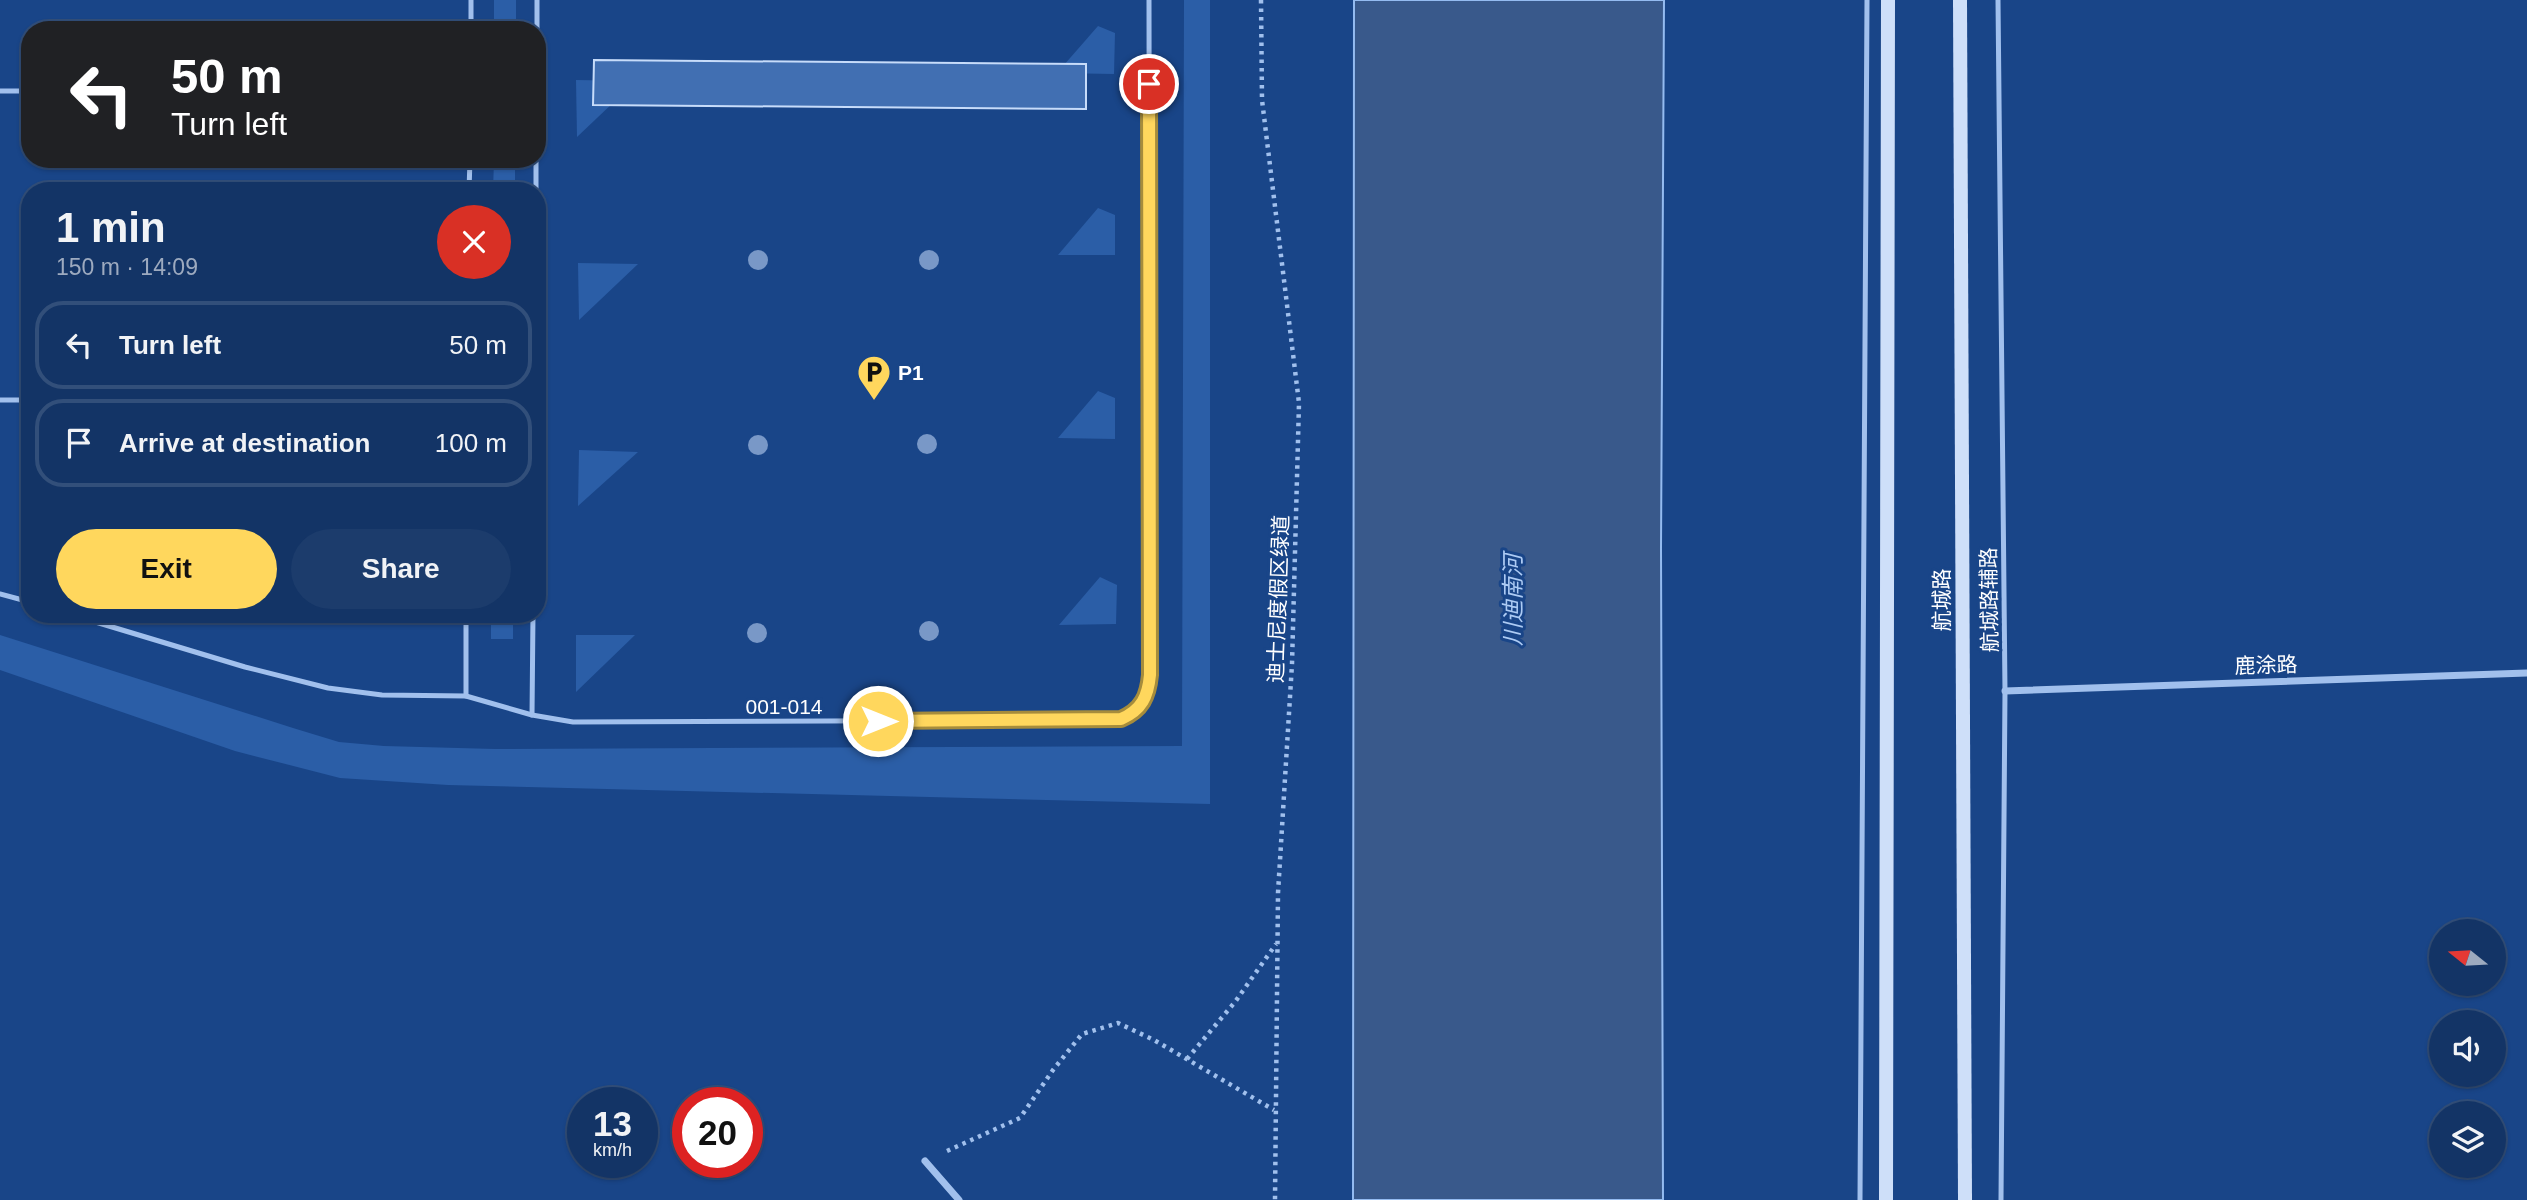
<!DOCTYPE html>
<html lang="en">
<head>
<meta charset="utf-8">
<style>
	body { margin:0; font-family:Helvetica,"Noto Sans SC",sans-serif; background:#1c3c6c; color:#f1f3f6; height:100vh; display:flex; flex-direction:column; font-size:26px; white-space:nowrap }
	* { box-sizing:border-box; margin:0 }
	p { font-size:23px; color:#9daabf }
	.icon { flex:none; width:38px; height:38px; fill:none; stroke:currentColor; stroke-width:2; stroke-linecap:round; stroke-linejoin:round }
	.map { position:relative; flex:1; overflow:hidden }
	.drawer { position:absolute; left:21px; top:182px; width:525px; height:441px; display:flex; flex-direction:column; background:#133466; border-radius:28px; box-shadow:0 2px 5px #0004,0 0 0 2px #324f7a }
	.drawer>* { flex:none }
	.hud { position:absolute; left:21px; top:21px; width:525px; height:147px; border-radius:28px; box-shadow:0 2px 5px #0004,0 0 0 2px #324f7a; background:#202124; color:#fff; overflow:hidden }
	.needle { width:46px; rotate:288deg }
	.buttons { position:absolute; left:2429px; top:919px; display:grid; gap:14px }
	.buttons a { display:grid; place-items:center; width:77px; height:77px; border-radius:50%; background:#133466; box-shadow:0 2px 5px #0004,0 0 0 2px #324f7a; font-size:35px }
	.speed { position:absolute; left:567px; top:1087px; display:flex; gap:14px; font-size:35px; font-weight:700; text-align:center }
	.speed>* { display:grid; place-content:center; width:91px; height:91px; border-radius:50%; background:#133466; box-shadow:0 2px 5px #0004,0 0 0 2px #324f7a; line-height:1 }
	.speed small { font-size:18px; font-weight:400 }
	.speed .limit { border:10px solid #d22; background:#fff; color:#111 }
	.pin { position:absolute; display:grid; place-items:center; width:60px; height:60px; color:#fff; margin:-30px; border:4px solid #fff; border-radius:50%; box-shadow:0 2px 7px #0007 }
	.me { position:absolute; width:77px; margin:-38px; rotate:90deg; stroke-linejoin:round; filter:drop-shadow(0 0 5px #0008) }
	.turn { display:flex; align-items:center; gap:24px; height:147px; padding:0 35px; font-size:32px }
	.turn .icon { width:91px; height:91px; stroke-width:2.5 }
	.turn b { display:block; font-size:49px; line-height:60px }
	.round { display:grid; place-items:center; flex:none; width:74px; height:74px; border-radius:37px; background:#1c3c6c }
	.overview { display:flex; align-items:center; justify-content:space-between; height:119px; padding:0 35px }
	h1 { font-size:42px; font-weight:600; line-height:52px }
	.cta { display:flex; gap:14px; margin-top:auto; padding:14px 35px }
	.cta a { flex:1; height:80px; border-radius:42px; background:#ffd75d; color:#111; font-size:28px; font-weight:600; line-height:80px; text-align:center }
	.cta a+a { background:#1c3c6c; color:#f1f3f6 }
	ul { padding:0; list-style:none }
	li { display:flex; align-items:center; gap:21px; height:88px; margin:0 14px 10px; padding:0 21px; border:4px solid #324f7a; border-radius:28px }
	li div { flex:1 }
	li b { display:block; font-size:26px }
	li em { font-style:normal }
	.map>svg:first-child { display:block }
	.green { fill:#2b5ea7 }
	.water { fill:#39598b; stroke:#94bbf0; stroke-width:2 }
	.building { fill:#416fb2; stroke:#c7dcfa; stroke-width:2 }
	.lines { fill:none; stroke-linecap:round; stroke-linejoin:round }
	.path { stroke:#a1c0ed; stroke-width:4.5; stroke-dasharray:3.5 5; stroke-linecap:butt }
	.service { stroke:#a1c0ed; stroke-width:5 }
	.minor { stroke:#a1c0ed; stroke-width:7 }
	.secondary { stroke:#cedff9; stroke-width:14 }
	.tree { fill:#7998c7 }
	.route-casing { stroke:#a68c3c; stroke-width:18 }
	.route { stroke:#ffd75d; stroke-width:12 }
	.labels { text-anchor:middle; dominant-baseline:central; stroke-width:6; stroke-linejoin:round; paint-order:stroke }
	.poi-label { font-size:21px; font-weight:bold; fill:#fff; stroke:#194588; text-anchor:start }
	.street-label { font-size:21px; fill:#fff; stroke:#194588 }
	.water-label { font-size:23px; font-style:italic; fill:#adcbf4; stroke:#194588 }
</style>
</head>
<body>
<div class="map">
<svg width="2527" height="1200" viewBox="0 0 2527 1200">
	<rect width="100%" height="100%" fill="#194588"/>
	<g class="green">
		<rect x="494" y="0" width="22" height="30"/>
		<path d="M1184,0H1210V804L448,785L340,778L235,751L0,670V635L293,728L339,742L384,746L495,749L1182,746Z"/>
		<path d="M1098,26L1115,33L1114,74L1057,73Z"/>
		<path d="M576,80L636,81L577,137Z"/>
		<path d="M494,159H515V191H493Z"/>
		<path d="M1098,208L1115,215V255H1058Z"/>
		<path d="M578,263L638,264L579,320Z"/>
		<path d="M1098,391L1115,398V439L1058,438Z"/>
		<path d="M579,450L638,452L578,506Z"/>
		<path d="M1100,577L1117,585L1116,624L1059,625Z"/>
		<rect x="491" y="614" width="22" height="25"/>
		<path d="M576,635H635L576,692Z"/>
	</g>
	<path class="water" d="M1354,0H1664L1661,549L1663,1200H1353Z"/>
	<path class="building" d="M594,60L1086,64V109L593,105Z"/>
	<g class="lines">
		<g class="path">
			<path d="M1261,0L1262,100L1299,403L1292,664L1278,893L1275,1200"/>
			<path d="M1187,1059L1235,1002L1276,944"/>
			<path d="M947,1151L1020,1118L1053,1070L1082,1034L1118,1023L1154,1040L1274,1110"/>
		</g>
		<g class="service">
			<path d="M1998,0L2005,691L2001,1200"/>
			<path d="M471,30V0"/>
			<path d="M537,30V0"/>
			<path d="M0,91H30"/>
			<path d="M469,191L470,159"/>
			<path d="M536,191V159"/>
			<path d="M0,400H30"/>
			<path d="M0,594L30,602"/>
			<path d="M69,614L245,667L328,688L382,695L466,696L532,715L573,722L1101,720C1134,718 1146,710 1150,675L1149,0"/>
			<path d="M466,696V614"/>
			<path d="M532,715L533,614"/>
			<path d="M1860,1200L1867,0"/>
		</g>
		<g class="minor">
			<path d="M2005,691L2527,673"/>
			<path d="M925,1161L959,1200"/>
		</g>
		<g class="secondary">
			<path d="M1960,0L1965,1200"/>
			<path d="M1886,1200L1888,0"/>
		</g>
	</g>
	<g class="tree">
		<circle cx="758" cy="260" r="10"/>
		<circle cx="929" cy="260" r="10"/>
		<circle cx="927" cy="444" r="10"/>
		<circle cx="758" cy="445" r="10"/>
		<circle cx="929" cy="631" r="10"/>
		<circle cx="757" cy="633" r="10"/>
	</g>
	<g class="lines">
		<defs>
			<path id="route" d="M878,721L1121,719C1142,710 1148,696 1150,675L1149,84"/>
		</defs>
		<use href="#route" class="route-casing"/>
		<use href="#route" class="route"/>
	</g>
	<defs>
		<symbol id="parking-pin" viewBox="-11 -11 22 30"><path d="M0 17L-7.5 6A9.5 9.5 0 1 1 7.5 6Z" fill="#ffd75d" stroke="#194588"/><path d="M-3.5-5.5H1a3.5 3.5 0 0 1 0 7H-1V5.5H-3.5ZM-1-3.4V-.6H.8a1.4 1.4 0 0 0 0-2.8Z" fill="#111"/></symbol>
	</defs>
	<g fill-rule="evenodd">
		<use href="#parking-pin" x="855" y="353" width="38" height="52"/>
	</g>
	<g class="labels">
		<g class="poi-label">
			<text x="898" y="372">P1</text>
		</g>
		<g class="street-label">
			<text transform="translate(1278 599) rotate(-88)">迪士尼度假区绿道</text>
			<text transform="translate(1941 600) rotate(-90)">航城路</text>
			<text transform="translate(1989 600) rotate(-91)">航城路辅路</text>
			<text transform="translate(2266 665) rotate(-2)">鹿涂路</text>
			<text x="784" y="706">001-014</text>
		</g>
		<g class="water-label">
			<text transform="translate(1513 600) rotate(-90)">川迪南河</text>
		</g>
	</g>
</svg>
<div class="buttons">
<a><svg class="needle" viewBox="-14 -14 28 28"><path d="M0-13l5 13h-10z" fill="#e53935"/><path d="M0 13l5-13h-10z" fill="#9daabf"/></svg></a>
<a><svg class="icon" aria-label="sound" viewBox="0 0 24 24"><path d="M4 9h4l5-4v14l-5-4H4zM17 9q2 3 0 6"/></svg></a>
<a><svg class="icon" aria-label="layers" viewBox="0 0 24 24"><path d="M12 4l9 5-9 5-9-5zM3 14l9 5 9-5"/></svg></a>
</div>
<div class="speed"><div>13<small>km/h</small></div><div class="limit">20</div></div>
<div class="pin" style="left:1149px;top:84px;background:#d93025"><svg class="icon" aria-label="arrive" viewBox="0 0 24 24"><path d="M6 21V4h12l-3 4 3 4H6"/></svg></div>
<svg class="me" style="left:878px;top:721px" viewBox="-20 -20 40 40"><circle r="17" fill="#ffd75d" stroke="#fff" stroke-width="3"/><path d="M0-11L8 9 0 5-8 9z" fill="#fff"/></svg>
<div class="hud">
<div class="turn"><svg class="icon" aria-label="left" viewBox="0 0 24 24"><path d="M17 20v-9H6M10 6l-5 5 5 5"/></svg><div><b>50 m</b>Turn left</div></div>
</div>
<section class="drawer">
<div class="overview"><div><h1>1 min</h1><p>150 m · 14:09</p></div><a class="round" style="background:#d93025;color:#fff"><svg class="icon" aria-label="close" viewBox="0 0 24 24"><path d="M6 6l12 12M18 6L6 18"/></svg></a></div>
<ul>
<li><svg class="icon" aria-label="left" viewBox="0 0 24 24"><path d="M17 20v-9H6M10 6l-5 5 5 5"/></svg><div><b>Turn left</b></div><em>50 m</em></li>
<li><svg class="icon" aria-label="arrive" viewBox="0 0 24 24"><path d="M6 21V4h12l-3 4 3 4H6"/></svg><div><b>Arrive at destination</b></div><em>100 m</em></li>
</ul>
<div class="cta"><a>Exit</a><a>Share</a></div>
</section>
</div>
</body>
</html>
